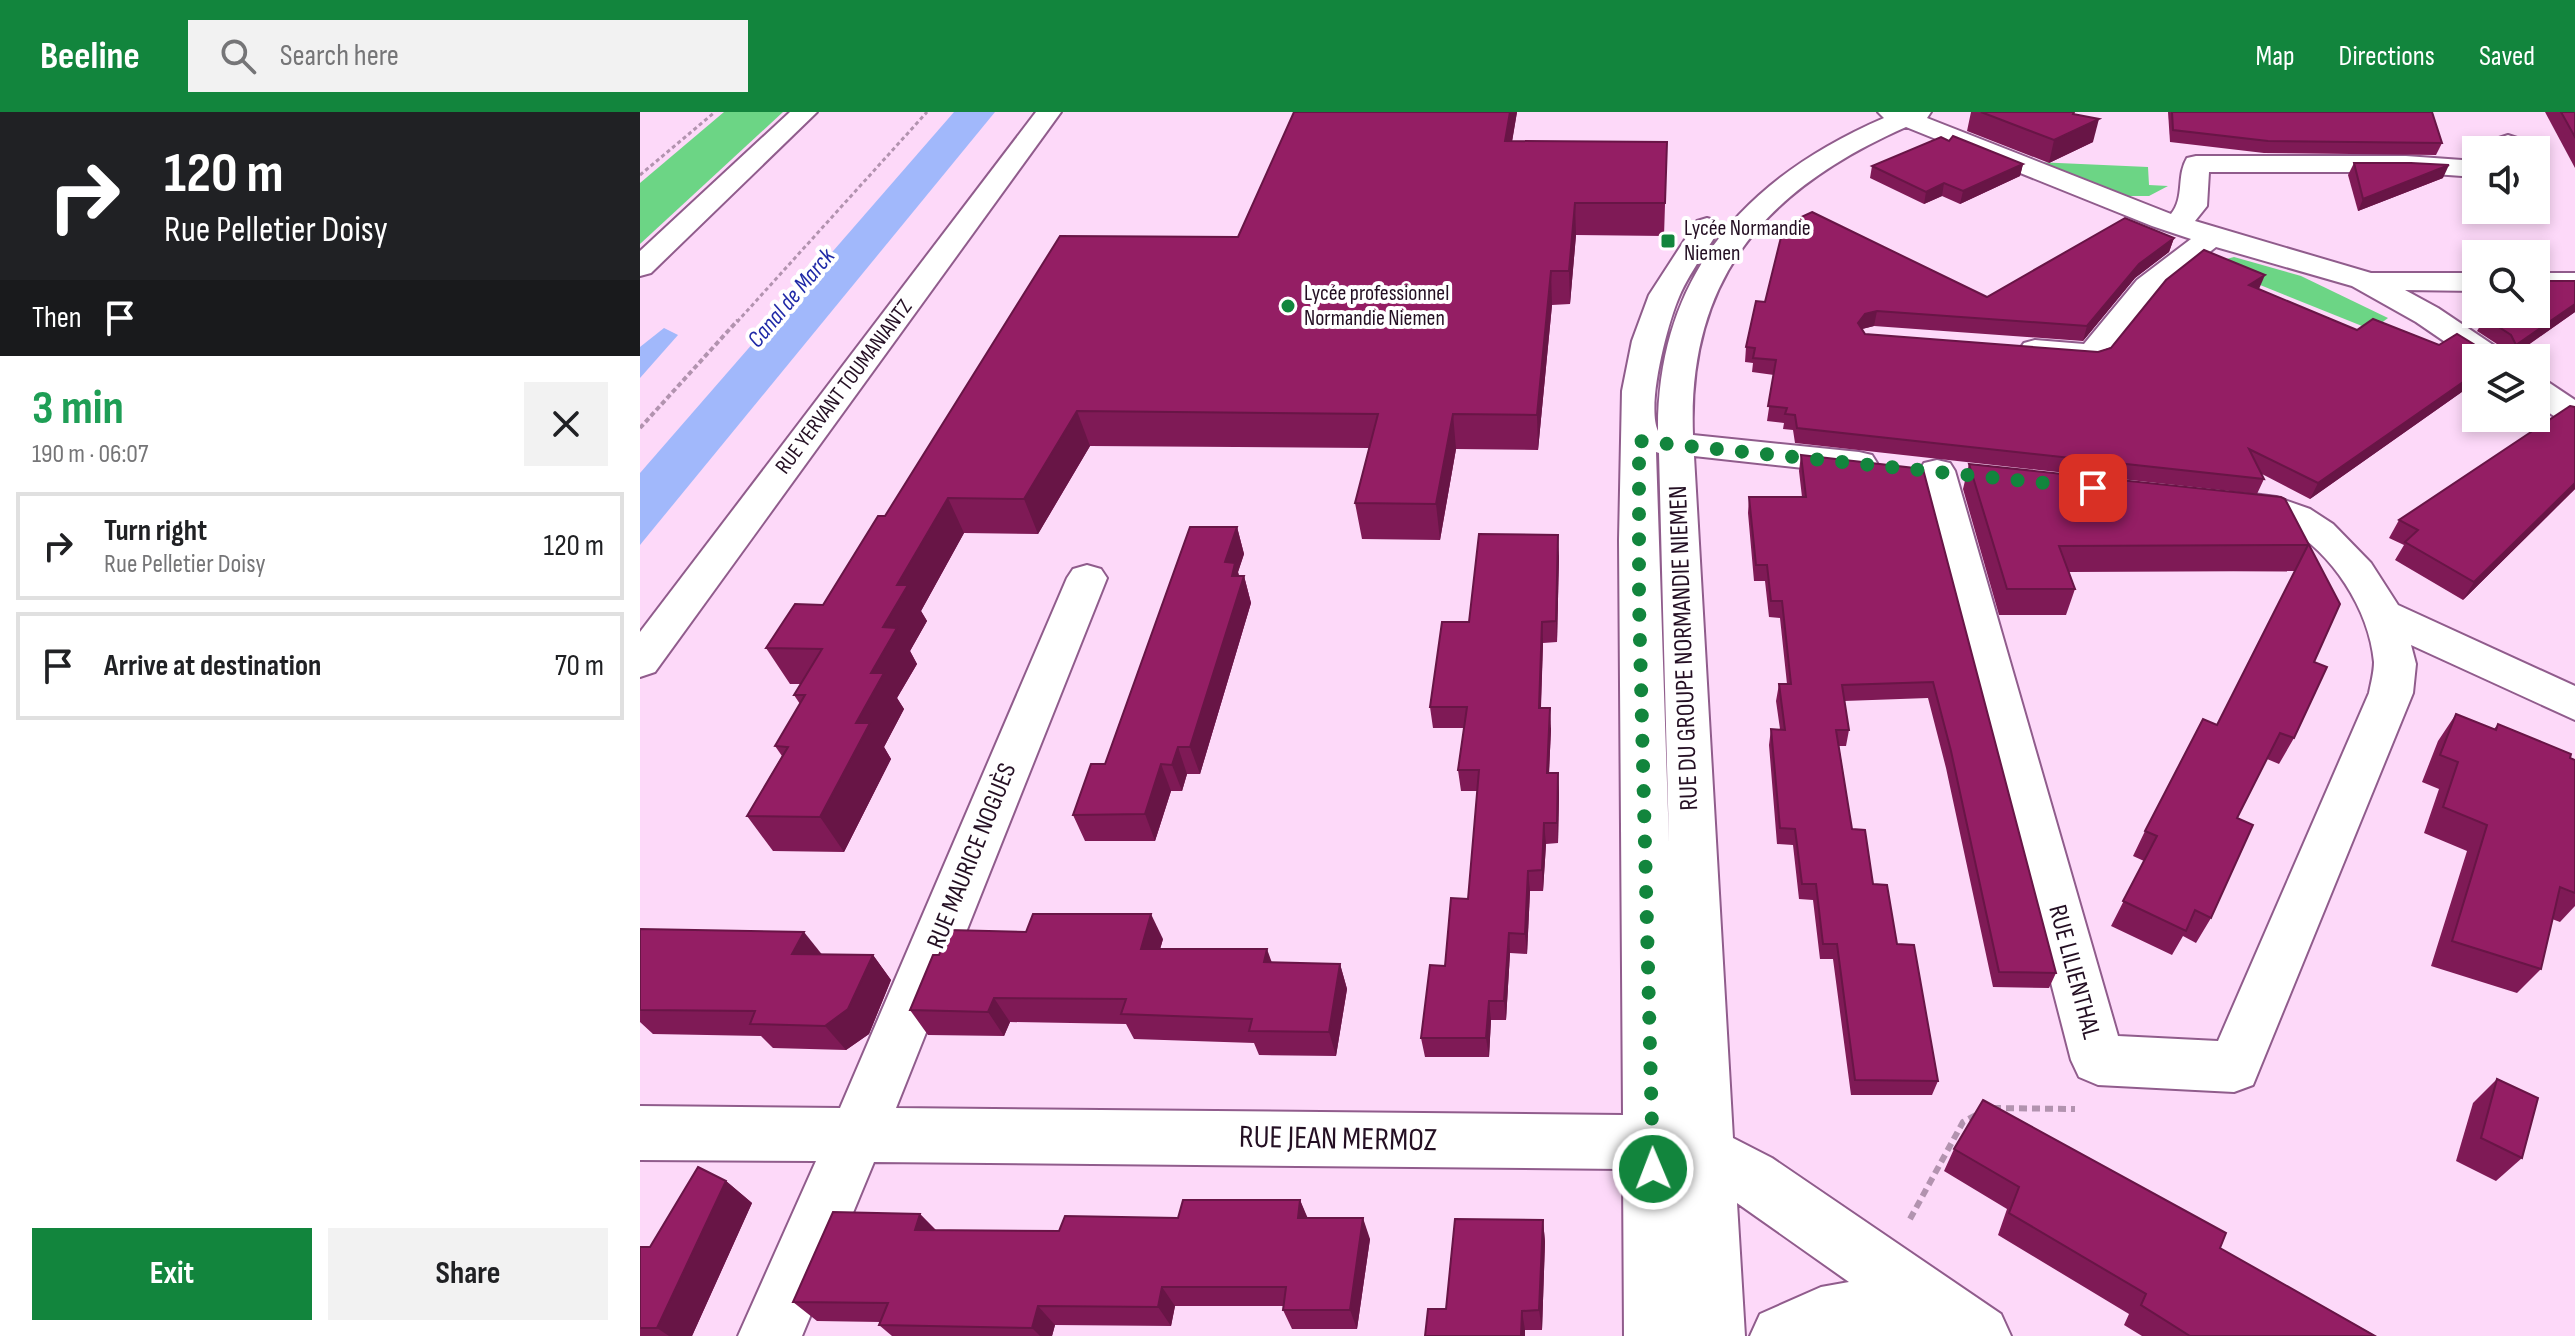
<!DOCTYPE html>
<html lang="en">
<head>
<meta charset="utf-8">
<style>
	body { margin:0; font-family:"Sofia Sans Condensed",sans-serif; background:#f2f2f2; color:#202124; height:100vh; display:flex; flex-direction:column; font-size:30px; white-space:nowrap }
	* { box-sizing:border-box; margin:0 }
	p { font-size:26px; color:#757577 }
	.icon { flex:none; width:44px; height:44px; fill:none; stroke:currentColor; stroke-width:2; stroke-linecap:round; stroke-linejoin:round }
	.map { position:relative; flex:1; overflow:hidden }
	.sheet { display:flex; flex-direction:column; background:#fff; width:640px }
	.sheet>* { flex:none }
	.banner { background:#202124; color:#fff; overflow:hidden }
	.controls { position:absolute; left:1822px; top:24px; display:grid; gap:16px }
	.controls a { display:grid; place-items:center; width:88px; height:88px; border-radius:0px; background:#fff; box-shadow:0 4px 12px #0003; font-size:40px }
	.pin { position:absolute; display:grid; place-items:center; width:68px; height:68px; color:#fff; margin:-34px; border-radius:16px; box-shadow:0 4px 12px #0006 }
	.me { position:absolute; width:88px; margin:-44px; rotate:359deg; stroke-linejoin:round; filter:drop-shadow(0 0 6px #0008) }
	.turn { display:flex; align-items:center; gap:28px; height:168px; padding:0 32px; font-size:36px }
	.turn .icon { width:104px; height:104px; stroke-width:2.5 }
	.turn b { display:block; font-size:56px; line-height:68px }
	.then { display:flex; align-items:center; height:76px; padding:0 32px; background:#0003; gap:16px; font-size:30px }
	.round { display:grid; place-items:center; flex:none; width:84px; height:84px; border-radius:0px; background:#f2f2f2 }
	.summary { display:flex; align-items:center; justify-content:space-between; height:136px; padding:0 32px }
	h1 { font-size:48px; font-weight:700; line-height:60px; color:#1e9e55 }
	.primary-button { display:flex; gap:16px; margin-top:auto; padding:16px 32px }
	.primary-button a { flex:1; height:92px; border-radius:0px; background:#12853d; color:#fff; font-size:32px; font-weight:700; line-height:92px; text-align:center }
	.primary-button a+a { background:#f2f2f2; color:#202124 }
	ul { padding:0; list-style:none }
	li { display:flex; align-items:center; gap:24px; height:108px; margin:0 16px 12px; padding:0 16px; border:4px solid #e0e0e0; border-radius:0px }
	li div { flex:1 }
	li b { display:block; font-size:30px }
	li em { font-style:normal }
	header { display:flex; align-items:center; gap:48px; box-sizing:border-box; height:112px; padding:0 40px; background:#12853d; color:#fff }
	header strong { font-size:38px }
	nav { display:flex; gap:44px; margin-inline-start:auto; font-size:28px }
	.search { width:560px; height:72px; background:#f2f2f2; display:flex; align-items:center; gap:20px; box-sizing:border-box; padding:0 28px; border-radius:0px; color:#757577; font-size:30px }
	main { display:flex; flex:1; min-height:0 }
	.map>svg:first-child { display:block }
	.green { fill:#6cd585 }
	.water { fill:#a1b8fb }
	.lines { fill:none; stroke-linecap:round; stroke-linejoin:round }
	.minor-casing { stroke:#905c8c; stroke-width:4 }
	.tertiary-casing { stroke:#905c8c; stroke-width:4 }
	.path-far2 { stroke:#b293af; stroke-width:3; stroke-dasharray:4 3; stroke-linecap:butt }
	.path-far1 { stroke:#b293af; stroke-width:4; stroke-dasharray:5 3; stroke-linecap:butt }
	.path { stroke:#b293af; stroke-width:6; stroke-dasharray:8 5; stroke-linecap:butt }
	.minor { fill:#fff; fill-rule:evenodd }
	.tertiary { fill:#fff; fill-rule:evenodd }
	.wall { fill:#7f1a56 }
	.shaded-wall { fill:#681546 }
	.building { fill:#941e64; stroke:#681546; stroke-width:2 }
	.route { stroke:#12853d; stroke-width:14; stroke-dasharray:0 25.2 }
	.poi-dot { fill:#12853d; stroke:#fff; stroke-width:3 }
	.labels { text-anchor:middle; dominant-baseline:central; stroke-width:8; stroke-linejoin:round; paint-order:stroke }
	.far-poi-label { font-size:22px; fill:#240f23; stroke:#fff; text-anchor:start }
	.far-street-label { font-size:22px; fill:#240f23; stroke:#fff }
	.far-water-label { font-size:24px; font-style:italic; fill:#202aa7; stroke:#fff }
	.street-label { font-size:26px; fill:#240f23; stroke:#fff }
	.near-street-label { font-size:32px; fill:#240f23; stroke:#fff }
</style>
</head>
<body>
<header>
<strong>Beeline</strong>
<div class="search"><svg class="icon" aria-label="search" viewBox="0 0 24 24"><circle cx="10" cy="10" r="6"/><path d="M15 15l6 6"/></svg>Search here</div>
<nav><a>Map</a><a>Directions</a><a>Saved</a></nav>
</header>
<main>
<section class="sheet">
<div class="banner">
<div class="turn"><svg class="icon" aria-label="right" viewBox="0 0 24 24"><path d="M7 20v-9h11M14 6l5 5-5 5"/></svg><div><b>120 m</b>Rue Pelletier Doisy</div></div>
<div class="then">Then<svg class="icon" aria-label="arrive" viewBox="0 0 24 24"><path d="M6 21V4h12l-3 4 3 4H6"/></svg></div>
</div>
<div class="summary"><div><h1>3 min</h1><p>190 m · 06:07</p></div><a class="round"><svg class="icon" aria-label="close" viewBox="0 0 24 24"><path d="M6 6l12 12M18 6L6 18"/></svg></a></div>
<ul>
<li><svg class="icon" aria-label="right" viewBox="0 0 24 24"><path d="M7 20v-9h11M14 6l5 5-5 5"/></svg><div><b>Turn right</b><p>Rue Pelletier Doisy</p></div><em>120 m</em></li>
<li><svg class="icon" aria-label="arrive" viewBox="0 0 24 24"><path d="M6 21V4h12l-3 4 3 4H6"/></svg><div><b>Arrive at destination</b></div><em>70 m</em></li>
</ul>
<div class="primary-button"><a>Exit</a><a>Share</a></div>
</section>
<div class="map">
<svg width="1935" height="1224" viewBox="0 0 1935 1224">
	<rect width="100%" height="100%" fill="#fdd9f9"/>
	<g class="green">
		<path d="M84,0H143L0,132V71Z"/>
		<path d="M1396,50L1508,55L1509,73L1528,74L1509,84H1488Z"/>
		<path d="M1594,145L1661,164L1748,206L1732,218L1568,152Z"/>
	</g>
	<g class="water">
		<path d="M314,0H355L0,433V361Z"/>
		<path d="M24,216L38,223L0,266V235Z"/>
	</g>
	<g class="lines">
		<defs>
			<g id="minor">
				<path d="M1238,0H1291L1287,6L1531,102C1545,85 1536,64 1547,46L1556,44H1766L1836,49V65L1766,60H1569L1567,94L1555,109L1731,161H1836V179L1765,178L1798,196L1862,239L1866,246H1836V251L1776,210L1712,174L1576,135L1519,180L1464,249L1453,252L1384,245L1379,238L1384,231L1395,228L1444,232L1497,168L1551,127L1512,114L1266,15C1126,77 1047,165 1053,323L1219,340L1232,343L1237,351L1232,359L1219,362L1054,344L1093,1026L1132,1046L1361,1202L1371,1224H1110L1120,1202L1181,1175L1209,1170L1097,1091L1105,1224H984L983,1057L234,1050L162,1224H98L176,1049L0,1048V994L200,996L427,466L433,457L447,453L461,457L467,466L256,996L983,1003L979,428L982,279L992,229L1009,183L1057,109L1067,106L1077,109L1081,115C1067,138 1049,161 1039,185C1027,213 1006,294 1018,319C1017,164 1105,66 1244,6ZM1016,340L1019,341L1029,731Z"/>
				<path d="M1868,23L1877,26L1884,38H1858L1855,31L1859,26Z"/>
				<rect x="1896" y="161" width="39" height="18"/>
				<path d="M1896,267L1908,270L1935,288V313L1923,310L1896,292Z"/>
				<path d="M1297,348L1310,351L1315,359L1478,924L1578,929L1729,581C1731,571 1734,560 1734,550C1729,497 1692,440 1645,414C1627,404 1605,404 1585,399L1579,391L1585,383L1598,380L1636,385L1670,397L1693,412L1731,451L1758,493L1935,574V608L1771,533L1776,552L1773,581L1613,973L1594,980L1458,973L1439,965L1431,948L1279,359L1284,351Z"/>
			</g>
			<g id="tertiary">
				<path d="M150,0H177L11,161L0,164V139Z"/>
				<path d="M396,0H421L15,560L0,565V520Z"/>
			</g>
		</defs>
		<use href="#minor" class="minor-casing"/>
		<use href="#tertiary" class="tertiary-casing"/>
		<g class="path-far2">
			<path d="M0,63L75,0"/>
			<path d="M97,210L287,0"/>
		</g>
		<path class="path-far1" d="M0,316L98,208"/>
		<g class="path">
			<path d="M1353,996L1435,997"/>
			<path d="M1270,1107L1323,1010L1336,1003"/>
		</g>
		<use href="#minor" class="minor"/>
		<use href="#tertiary" class="tertiary"/>
	</g>
	<g class="wall">
		<path d="M654,0H877L872,29L1027,30L1024,124L936,123L930,192L912,193L898,338L816,337L800,428L722,427L715,391L729,336L450,334L398,422L324,421L281,499L287,509L270,539L277,552L257,586L264,597L244,635L251,647L204,740L133,739L107,704L142,644L135,634L160,592L154,583L161,572H150L126,536L183,493L245,404L598,125Z"/>
		<path d="M1331,0H1434L1433,2L1453,30L1409,51L1327,19Z"/>
		<path d="M1528,0H1792L1802,31L1796,43L1624,41L1530,30Z"/>
		<path d="M1905,0H1935V56Z"/>
		<path d="M1309,29L1383,52L1380,64L1320,92L1302,84L1284,92L1230,66L1232,54Z"/>
		<path d="M1714,51L1803,66L1718,99L1708,63Z"/>
		<path d="M1534,126L1529,140L1495,166L1443,229L1234,214L1222,217L1225,222L1458,240L1619,177L1717,218L1799,233L1845,239L1860,234L1837,219L1845,206L1935,169V200L1870,246H1836V270L1670,387L1622,362L1624,367L1617,382L1155,331L1153,318L1143,317L1144,311L1127,309L1134,263L1112,260L1113,251L1105,250L1106,235L1125,190L1347,185Z"/>
		<path d="M1935,295V377L1823,488L1755,448L1764,433L1749,426L1759,408Z"/>
		<path d="M1161,343L1283,357L1416,861L1409,876L1353,875L1306,656L1288,586L1204,589L1209,618L1206,634H1199L1212,717L1257,832L1298,969L1292,983H1211L1193,847H1180L1173,788L1159,787L1153,733L1137,732L1129,633L1131,617H1140L1136,589L1139,572H1147L1140,506L1129,505L1125,469H1114L1108,401L1109,385H1162L1159,359Z"/>
		<path d="M1329,352L1641,385L1700,492L1674,550L1654,626L1639,652L1627,647L1597,706L1571,806L1556,831L1543,824L1532,843L1471,814L1504,749L1493,744L1505,719L1577,613L1655,459L1429,460L1435,477L1426,503H1359L1323,377Z"/>
		<path d="M597,415L604,442L598,460L599,464H604L611,491L560,662H547L542,679H531L515,729H445L433,703L465,652Z"/>
		<path d="M919,444L917,530L903,531L901,596L911,617L909,661H918L919,682L918,731L906,732L903,779H890L887,842L870,841L866,908H851L849,945H785L781,926L828,787L837,679H821L818,658L824,616H793L790,595L829,510Z"/>
		<path d="M1816,602L1854,617L1858,612L1935,648V794L1920,810L1912,807L1901,857L1877,881L1791,854L1827,739L1784,721L1799,677L1782,670L1798,629Z"/>
		<path d="M0,817L182,842L233,843L251,868L229,922L206,938L133,936L121,924L13,922L0,910Z"/>
		<path d="M523,827L520,837L632,850L700,852L707,877L696,944L619,943L614,931L494,927L486,912L370,910L364,924L288,923L270,898Z"/>
		<path d="M1857,967L1882,1046L1856,1069L1816,1049L1833,991Z"/>
		<path d="M1314,1037L1580,1136L1736,1224H1502L1484,1213L1489,1202L1358,1123L1367,1097L1304,1059Z"/>
		<path d="M86,1069L112,1091L52,1224H0V1135H10Z"/>
		<path d="M660,1088L667,1106L730,1127L717,1217H652L643,1198V1194H535L531,1214L415,1213L412,1224H252L239,1213L240,1210L177,1209L153,1190L280,1102L296,1118L419,1119L538,1106Z"/>
		<path d="M903,1108L905,1130L902,1218H885V1224H785L806,1197Z"/>
	</g>
	<g class="shaded-wall">
		<path d="M870,0H877L867,60L865,29Z"/>
		<path d="M1459,7L1453,30L1409,51L1414,28Z"/>
		<path d="M1383,52L1380,64L1320,92L1323,79Z"/>
		<path d="M1809,53L1803,66L1718,99L1723,87Z"/>
		<path d="M1304,71L1302,84L1284,92L1286,80Z"/>
		<path d="M935,91L936,123L930,192L929,159Z"/>
		<path d="M1534,126L1529,140L1495,166L1443,229L1447,214L1499,152Z"/>
		<path d="M911,159L912,193L898,338L897,303Z"/>
		<path d="M1625,163L1619,177L1609,173Z"/>
		<path d="M1935,192V200L1869,246L1876,233Z"/>
		<path d="M1237,199L1234,214L1222,217L1218,211L1225,202Z"/>
		<path d="M1874,234L1867,246H1857Z"/>
		<path d="M1836,261V270L1670,387L1678,371Z"/>
		<path d="M437,299L450,334L398,422L384,387Z"/>
		<path d="M813,302L816,337L800,428L796,392Z"/>
		<path d="M1935,371V377L1823,488L1834,470Z"/>
		<path d="M308,386L324,421L281,499L287,509L270,539L277,552L257,586L264,597L244,635L251,647L204,740L180,705L216,611L243,515L257,473Z"/>
		<path d="M597,415L604,442L598,460L601,472L604,464L611,491L560,662L550,635L585,450Z"/>
		<path d="M918,423L919,444L917,530L916,509Z"/>
		<path d="M902,510L903,531L900,617L899,596Z"/>
		<path d="M910,596L911,617L908,682L907,661Z"/>
		<path d="M538,635L547,662L542,679L532,653Z"/>
		<path d="M521,652L531,679L515,729L505,702Z"/>
		<path d="M918,661L919,682L918,731L917,711Z"/>
		<path d="M904,711L906,732L903,779L902,758Z"/>
		<path d="M888,759L890,779L887,842L885,822Z"/>
		<path d="M511,802L523,827L513,862L501,837Z"/>
		<path d="M164,820L184,845L152,842Z"/>
		<path d="M869,821L870,841L866,908L864,889Z"/>
		<path d="M627,837L636,862L624,850Z"/>
		<path d="M233,843L251,868L229,922L206,938L185,914Z"/>
		<path d="M700,852L707,877L696,944L689,920Z"/>
		<path d="M354,886L370,910L364,924L348,900Z"/>
		<path d="M849,889L851,908L849,945L846,926Z"/>
		<path d="M86,1069L112,1091L52,1224H29L17,1216Z"/>
		<path d="M660,1088L669,1109L658,1106Z"/>
		<path d="M280,1102L299,1122L275,1118Z"/>
		<path d="M723,1106L730,1127L717,1217L710,1198Z"/>
		<path d="M903,1108L905,1130L902,1218L899,1198Z"/>
		<path d="M522,1175L535,1194L531,1214L518,1195Z"/>
		<path d="M398,1194L415,1213L412,1224H400L392,1216Z"/>
		<path d="M882,1199L885,1218V1224H881Z"/>
	</g>
	<g class="building">
		<path d="M654,0H870L865,29L1027,30L1025,91H935L929,159H911L897,303L813,302L796,392L715,391L738,302L437,299L384,387L308,386L257,473H268L243,515L257,516L231,561H244L216,611H230L180,705L107,704L148,635L135,634L165,583H154L182,537L126,536L155,492L183,493L238,404H245L420,124L598,125Z"/>
		<path d="M1341,0H1434L1433,2L1459,7L1414,28Z"/>
		<path d="M1532,0H1792L1802,31L1628,29L1533,18Z"/>
		<path d="M1921,0H1935V25Z"/>
		<path d="M1313,24L1383,52L1323,79L1304,71L1286,80L1232,54L1301,25L1309,29Z"/>
		<path d="M1714,51H1771L1809,53L1723,87Z"/>
		<path d="M1172,100L1347,185L1485,106L1534,126L1499,152L1447,214L1237,199L1225,202L1218,211L1225,222L1458,240L1471,236L1526,168L1564,138L1625,163L1609,173L1717,218L1733,207L1799,233L1817,222L1845,239L1847,234H1874L1857,246H1836V261L1678,371L1609,337L1624,367L1157,316L1155,303L1145,302L1147,296L1128,294L1136,248L1113,246L1115,236L1106,235L1116,189L1125,190L1144,113Z"/>
		<path d="M1903,169H1935V192L1876,233L1871,223L1845,206L1850,202H1896V173Z"/>
		<path d="M1930,294L1935,295V371L1834,470L1765,430L1778,418L1759,408Z"/>
		<path d="M1161,343L1283,357L1416,861L1359,860L1311,639L1293,570L1202,573L1209,618H1196L1212,717L1225,718L1233,772L1247,773L1257,832L1274,833L1298,969L1215,968L1197,832H1183L1176,772H1162L1155,717L1140,716L1131,617L1145,618L1139,572H1151L1142,489H1131L1127,453H1116L1109,385H1166Z"/>
		<path d="M1329,352L1641,385L1645,387L1700,492L1674,550L1687,555L1654,626L1640,621L1597,706L1613,713L1571,806L1555,798L1546,819L1483,789L1517,724L1505,719L1563,607L1577,613L1668,433L1419,434L1435,477H1367Z"/>
		<path d="M550,415H597L585,450L595,451L592,464H604L550,635H538L532,653L521,652L505,702L433,703L451,652H465Z"/>
		<path d="M839,422L918,423L916,509L902,510L899,596H910L907,661H918L917,711H904L902,758L888,759L885,822L869,821L864,889H849L846,926H781L790,853L805,854L811,786L828,787L839,658H818L827,595H790L802,510H829Z"/>
		<path d="M1816,602L1856,618L1858,612L1931,642L1930,646L1935,648V781L1920,775L1901,857L1812,829L1847,713L1803,695L1818,650L1800,643Z"/>
		<path d="M393,802H511L501,837H627L624,850L700,852L689,920L609,919L612,907L481,902L486,887L354,886L348,900L270,898L293,843H299L310,818L386,820Z"/>
		<path d="M0,817L164,820L152,842L233,843L208,897L185,914L110,912L115,899L0,898Z"/>
		<path d="M1857,967L1898,986L1882,1046L1841,1026Z"/>
		<path d="M1343,988L1586,1121L1580,1136L1735,1224H1550L1501,1193L1506,1182L1369,1101L1379,1075L1314,1037Z"/>
		<path d="M58,1055L86,1069L17,1216H0V1135H10Z"/>
		<path d="M543,1088H660L658,1106H723L710,1198H643L646,1175H522L518,1195L398,1194L392,1216L239,1213L248,1191L153,1190L193,1100L280,1102L275,1118L419,1119L425,1104L538,1106Z"/>
		<path d="M815,1107L903,1108L899,1198L882,1199L881,1224H785L788,1197H806Z"/>
	</g>
	<g class="lines">
		<path class="route" d="M1013,1057L999,490V329L1453,376"/>
	</g>
	<g class="poi-dot">
		<rect x="1020" y="121" width="16" height="16" rx="4"/>
		<circle cx="648" cy="194" r="8"/>
	</g>
	<g class="labels">
		<g class="far-poi-label">
			<text x="1044" y="116">Lycée Normandie<tspan x="1044" dy="25">Niemen</tspan></text>
			<text x="664" y="181">Lycée professionnel<tspan x="664" dy="25">Normandie Niemen</tspan></text>
		</g>
		<g class="far-street-label">
			<text transform="translate(204 275) rotate(-53)">RUE YERVANT TOUMANIANTZ</text>
		</g>
		<g class="far-water-label">
			<text transform="translate(151 186) rotate(-50)">Canal de Marck</text>
		</g>
		<g class="street-label">
			<text transform="translate(1044 536) rotate(-92)">RUE DU GROUPE NORMANDIE NIEMEN</text>
			<text transform="translate(332 744) rotate(-68)">RUE MAURICE NOGUÈS</text>
			<text transform="translate(1434 860) rotate(75)">RUE LILIENTHAL</text>
		</g>
		<g class="near-street-label">
			<text transform="translate(698 1027) rotate(1)">RUE JEAN MERMOZ</text>
		</g>
	</g>
</svg>
<div class="controls">
<a><svg class="icon" aria-label="sound" viewBox="0 0 24 24"><path d="M4 9h4l5-4v14l-5-4H4zM17 9q2 3 0 6"/></svg></a>
<a><svg class="icon" aria-label="search" viewBox="0 0 24 24"><circle cx="10" cy="10" r="6"/><path d="M15 15l6 6"/></svg></a>
<a><svg class="icon" aria-label="layers" viewBox="0 0 24 24"><path d="M12 4l9 5-9 5-9-5zM3 14l9 5 9-5"/></svg></a>
</div>
<div class="pin" style="left:1453px;top:376px;background:#d93025"><svg class="icon" aria-label="arrive" viewBox="0 0 24 24"><path d="M6 21V4h12l-3 4 3 4H6"/></svg></div>
<svg class="me" style="left:1013px;top:1057px" viewBox="-20 -20 40 40"><circle r="17" fill="#12853d" stroke="#fff" stroke-width="3"/><path d="M0-11L8 9 0 5-8 9z" fill="#fff"/></svg>
</div>
</main>
</body>
</html>
